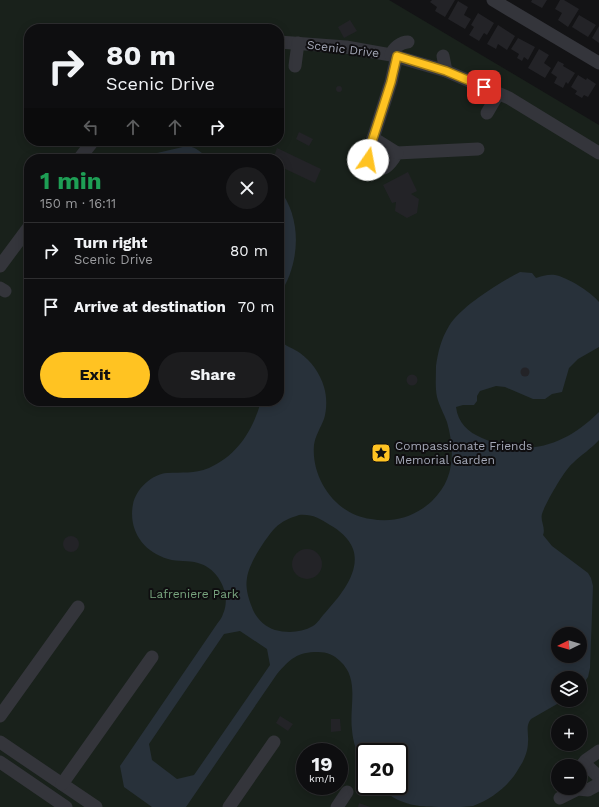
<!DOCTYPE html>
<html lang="en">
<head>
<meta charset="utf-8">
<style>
	body { margin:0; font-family:"Work Sans",sans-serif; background:#1c1c1e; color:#f1f3f6; height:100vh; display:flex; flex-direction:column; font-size:15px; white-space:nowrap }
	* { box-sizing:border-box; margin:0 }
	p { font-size:13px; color:#9b9c9f }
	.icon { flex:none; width:22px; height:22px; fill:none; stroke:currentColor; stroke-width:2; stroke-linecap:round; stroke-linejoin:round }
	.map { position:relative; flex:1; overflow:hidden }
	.details { position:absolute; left:24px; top:154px; width:260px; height:252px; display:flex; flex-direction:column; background:#0e0e10; border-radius:16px; box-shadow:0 2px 10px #0003,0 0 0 1px #2e2e30 }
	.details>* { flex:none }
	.hud { position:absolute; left:24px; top:24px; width:260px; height:122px; border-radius:16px; box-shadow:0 2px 10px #0003,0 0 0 1px #2e2e30; background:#0e0e10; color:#f1f3f6; overflow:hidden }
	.needle { width:26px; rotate:265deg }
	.buttons { position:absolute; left:551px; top:627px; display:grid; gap:8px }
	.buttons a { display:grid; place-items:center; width:36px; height:36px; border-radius:50%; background:#0e0e10; box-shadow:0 2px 10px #0003,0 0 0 1px #2e2e30; font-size:20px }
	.speed { position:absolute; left:296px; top:743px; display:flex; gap:8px; font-size:20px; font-weight:700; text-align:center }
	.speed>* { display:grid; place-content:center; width:52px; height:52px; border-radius:50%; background:#0e0e10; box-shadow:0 2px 10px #0003,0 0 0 1px #2e2e30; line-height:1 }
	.speed small { font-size:10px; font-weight:400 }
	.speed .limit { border:2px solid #111; border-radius:6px; background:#fff; color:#111 }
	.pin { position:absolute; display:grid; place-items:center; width:34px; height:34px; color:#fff; margin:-17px; border-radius:8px; box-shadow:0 2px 6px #0006 }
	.me { position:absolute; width:44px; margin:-22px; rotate:12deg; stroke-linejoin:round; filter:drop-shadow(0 0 3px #0008) }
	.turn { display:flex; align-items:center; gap:14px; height:84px; padding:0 16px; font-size:18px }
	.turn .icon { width:52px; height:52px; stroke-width:2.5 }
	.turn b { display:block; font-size:28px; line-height:34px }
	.lanes { display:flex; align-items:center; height:38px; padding:0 16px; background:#0003; justify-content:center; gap:20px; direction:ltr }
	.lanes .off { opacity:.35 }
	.round { display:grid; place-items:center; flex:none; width:42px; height:42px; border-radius:21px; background:#1c1c1e }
	.headline { display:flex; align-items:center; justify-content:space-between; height:68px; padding:0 16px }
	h1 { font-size:24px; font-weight:700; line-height:30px; color:#1e9e55 }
	.action { display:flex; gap:8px; margin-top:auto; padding:8px 16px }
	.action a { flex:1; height:46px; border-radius:24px; background:#ffc322; color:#111; font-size:16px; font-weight:700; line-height:46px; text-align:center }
	.action a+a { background:#1c1c1e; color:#f1f3f6 }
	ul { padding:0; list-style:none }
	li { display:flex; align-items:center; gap:12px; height:56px; padding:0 16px; border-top:1px solid #2e2e30 }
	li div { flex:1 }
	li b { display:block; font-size:15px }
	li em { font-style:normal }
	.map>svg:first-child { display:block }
	.green { fill:#19211b; fill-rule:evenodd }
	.water { fill:#28313a; fill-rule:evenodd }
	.building { fill:#232327 }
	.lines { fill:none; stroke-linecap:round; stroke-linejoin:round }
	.minor { stroke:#34353b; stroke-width:13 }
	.route-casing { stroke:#a67f16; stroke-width:10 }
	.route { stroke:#ffc322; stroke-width:7 }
	.labels { text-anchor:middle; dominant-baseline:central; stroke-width:4; stroke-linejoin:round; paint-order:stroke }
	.street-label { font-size:12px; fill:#a4a8b7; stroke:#0f0e10 }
	.poi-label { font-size:12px; fill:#a4a8b7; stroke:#0f0e10; text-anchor:start }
	.park-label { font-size:12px; fill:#78a47e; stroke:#0f0e10 }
</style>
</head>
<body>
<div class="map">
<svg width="599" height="807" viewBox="0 0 599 807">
	<rect width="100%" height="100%" fill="#131315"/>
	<path class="green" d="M0,0H389L599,125V807H0ZM29,29H279V141H29ZM29,159H279V401H29ZM558,634H580V656H558ZM558,678H580V700H558ZM558,722H580V744H558ZM305,752H339V786H305ZM365,752H399V786H365ZM558,766H580V788H558Z"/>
	<g class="water">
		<path d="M187,146C198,147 201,155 210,156C215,157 221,155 226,154C233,153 240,156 247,159H195L189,157L177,159H147L157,153Z"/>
		<path d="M279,189C303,219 300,265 279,295Z"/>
		<path d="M520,272L532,273L536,278C542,276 549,274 555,275C567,277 591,292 599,302V347L578,359L569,368L562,392L552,394L545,399H533L505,387L496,386L480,391L477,396V401L474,405H463L456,407C458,423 468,432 482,438C526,459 566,445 599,412V440C591,449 581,455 573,463C565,469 545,504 542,514C540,521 546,528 543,535L552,546L588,573L591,578L593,586L590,668L588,677L580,688V678H558V700H564L531,719C525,726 529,734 528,742C528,751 524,761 519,768C509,786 492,799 473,806C466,807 456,807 449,807C420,807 400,807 379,786H399V752H365V768C358,757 353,743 352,730C349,706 360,679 340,661C334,655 327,652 318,652C297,652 290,659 277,674L186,807H152L124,787L120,766L217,624C219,621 222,618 223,614C232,594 218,568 198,563C188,560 178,562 168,559C143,552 128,530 133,504C136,489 152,474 167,473C183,472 193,474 209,468C238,455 253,430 261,401H279V340C285,346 293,348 300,353C311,361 320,373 324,387C327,397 327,409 324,419C321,427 315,436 314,445C311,479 336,515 371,519C393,523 415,517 432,501C455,479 455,451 447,422C444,414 439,405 437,397C435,387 436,376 436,366C438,352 441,339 449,326C461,306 499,283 520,272ZM299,515C312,514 319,518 330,525C339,530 349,538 353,549C361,572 340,596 325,613C321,617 318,623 313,626C301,633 287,633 275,630C265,627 257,619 253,610C249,600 245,589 247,578C249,563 265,539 275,528C282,521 290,518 299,515ZM240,631L267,649L270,665L194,775L177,779L152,760L149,744L224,634ZM558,634H580V656H558Z"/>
	</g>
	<g class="building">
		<path d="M432,0H455L445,17L435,11L437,7L430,2Z"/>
		<path d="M532,0H547L542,8L531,2Z"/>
		<path d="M560,0H564L579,9L568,27L558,20L562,13L555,9Z"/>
		<path d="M458,1L468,7L464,15L471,19L465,29L448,19Z"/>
		<path d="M478,13L494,23L487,35L484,33L479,41L469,35L474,27L471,25Z"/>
		<path d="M579,15L596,25L588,37L572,27Z"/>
		<path d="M350,20L357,31L344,38L338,27Z"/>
		<path d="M498,25L515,36L507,50L498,44L496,49L487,44Z"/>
		<path d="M599,26V43L592,38Z"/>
		<path d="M518,38L535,47L528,60L524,57L522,61L517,58L519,54L511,49Z"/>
		<path d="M539,49L549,55L544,63L551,68L545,78L528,68Z"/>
		<path d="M558,61L564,64L563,66L575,73L568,84L566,82L563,88L554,83L557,77L551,73Z"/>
		<path d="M578,75L586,80L587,78L596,84L588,97L584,95L582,98L575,94L577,91L571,87Z"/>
		<circle cx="339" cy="89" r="3"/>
		<path d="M299,132L313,139L309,146L296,139Z"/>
		<path d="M277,148L321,169L315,183L279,166V159H273Z"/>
		<path d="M408,172L417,191L411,194L419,199L417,213L407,218L395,211L396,202L392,203L383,185Z"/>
		<path d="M29,329V340L27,335V330Z"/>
		<circle cx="525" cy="372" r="4.5"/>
		<circle cx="412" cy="380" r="5.5"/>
		<circle cx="71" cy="544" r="8"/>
		<circle cx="307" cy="564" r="15"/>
		<path d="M280,716L293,724L288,731L276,723Z"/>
		<path d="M331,719H340L341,731L331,732Z"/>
		<path d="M359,803L370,807H358Z"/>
	</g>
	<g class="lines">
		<g class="minor">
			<path d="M493,0L599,63"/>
			<path d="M279,42L346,47L391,55L446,71L509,98L599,153"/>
			<path d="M391,55C393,48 401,42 408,42"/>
			<path d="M397,56L391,82L368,154C368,164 378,173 387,166C392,162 394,158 397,153L478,149"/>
			<path d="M443,56L446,71"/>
			<path d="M295,66L298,43"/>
			<path d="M487,113L498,94"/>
			<path d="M373,138L397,153"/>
			<path d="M79,159L93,141"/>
			<path d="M0,266L29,227"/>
			<path d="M0,288L5,291"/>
			<path d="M0,716L78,607"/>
			<path d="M0,742L96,807"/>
			<path d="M0,762L66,807"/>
			<path d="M584,763L599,777"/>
			<path d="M580,768L586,760L599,751"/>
			<path d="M62,784L152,657"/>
			<path d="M560,798L578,789L588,790L599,784"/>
			<path d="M229,807L274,742"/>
			<path d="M337,807L347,792"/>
		</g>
	</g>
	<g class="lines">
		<defs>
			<path id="route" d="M368,160V154L391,82L397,56L446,71L484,87"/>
		</defs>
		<use href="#route" class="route-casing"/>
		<use href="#route" class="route"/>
	</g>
	<defs>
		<symbol id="sight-square" viewBox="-11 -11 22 22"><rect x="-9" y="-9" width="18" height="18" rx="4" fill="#ffc322" stroke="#0f0e10"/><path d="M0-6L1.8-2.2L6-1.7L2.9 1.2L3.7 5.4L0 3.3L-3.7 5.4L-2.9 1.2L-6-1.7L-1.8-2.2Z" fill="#111"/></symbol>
	</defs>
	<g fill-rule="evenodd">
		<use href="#sight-square" x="370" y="442" width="22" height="22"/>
	</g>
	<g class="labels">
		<g class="street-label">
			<text transform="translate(343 49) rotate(7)">Scenic Drive</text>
		</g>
		<g class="poi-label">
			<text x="395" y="446">Compassionate Friends<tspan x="395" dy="14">Memorial Garden</tspan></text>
		</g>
		<g class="park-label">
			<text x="194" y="594">Lafreniere Park</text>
		</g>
	</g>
</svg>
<div class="buttons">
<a><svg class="needle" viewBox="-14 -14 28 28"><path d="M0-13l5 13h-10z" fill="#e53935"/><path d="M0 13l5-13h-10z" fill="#9b9c9f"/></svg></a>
<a><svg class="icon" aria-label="layers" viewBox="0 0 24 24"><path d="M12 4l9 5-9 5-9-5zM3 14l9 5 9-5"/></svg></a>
<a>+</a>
<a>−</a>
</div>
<div class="speed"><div>19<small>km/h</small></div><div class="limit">20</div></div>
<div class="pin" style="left:484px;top:87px;background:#d93025"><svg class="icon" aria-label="arrive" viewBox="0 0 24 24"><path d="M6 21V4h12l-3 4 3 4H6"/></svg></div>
<svg class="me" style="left:368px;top:160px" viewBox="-20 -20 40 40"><circle r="19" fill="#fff"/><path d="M0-13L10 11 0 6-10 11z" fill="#ffc322"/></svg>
<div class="hud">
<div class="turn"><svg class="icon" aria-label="right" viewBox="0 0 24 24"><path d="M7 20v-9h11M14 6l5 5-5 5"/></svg><div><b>80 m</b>Scenic Drive</div></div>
<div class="lanes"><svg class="icon off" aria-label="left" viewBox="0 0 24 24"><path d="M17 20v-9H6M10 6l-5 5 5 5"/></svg><svg class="icon off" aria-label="ahead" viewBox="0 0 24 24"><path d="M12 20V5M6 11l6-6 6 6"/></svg><svg class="icon off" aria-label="ahead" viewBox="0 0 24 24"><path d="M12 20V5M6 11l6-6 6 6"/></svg><svg class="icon" aria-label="right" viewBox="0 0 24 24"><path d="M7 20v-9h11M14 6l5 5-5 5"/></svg></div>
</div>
<section class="details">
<div class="headline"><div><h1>1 min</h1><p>150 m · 16:11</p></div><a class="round"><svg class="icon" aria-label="close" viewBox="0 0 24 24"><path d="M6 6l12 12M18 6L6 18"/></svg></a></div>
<ul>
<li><svg class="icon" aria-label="right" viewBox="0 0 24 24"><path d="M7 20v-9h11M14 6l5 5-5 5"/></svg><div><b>Turn right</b><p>Scenic Drive</p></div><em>80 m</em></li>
<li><svg class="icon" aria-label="arrive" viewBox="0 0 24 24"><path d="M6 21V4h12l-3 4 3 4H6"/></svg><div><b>Arrive at destination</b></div><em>70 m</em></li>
</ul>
<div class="action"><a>Exit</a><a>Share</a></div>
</section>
</div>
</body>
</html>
